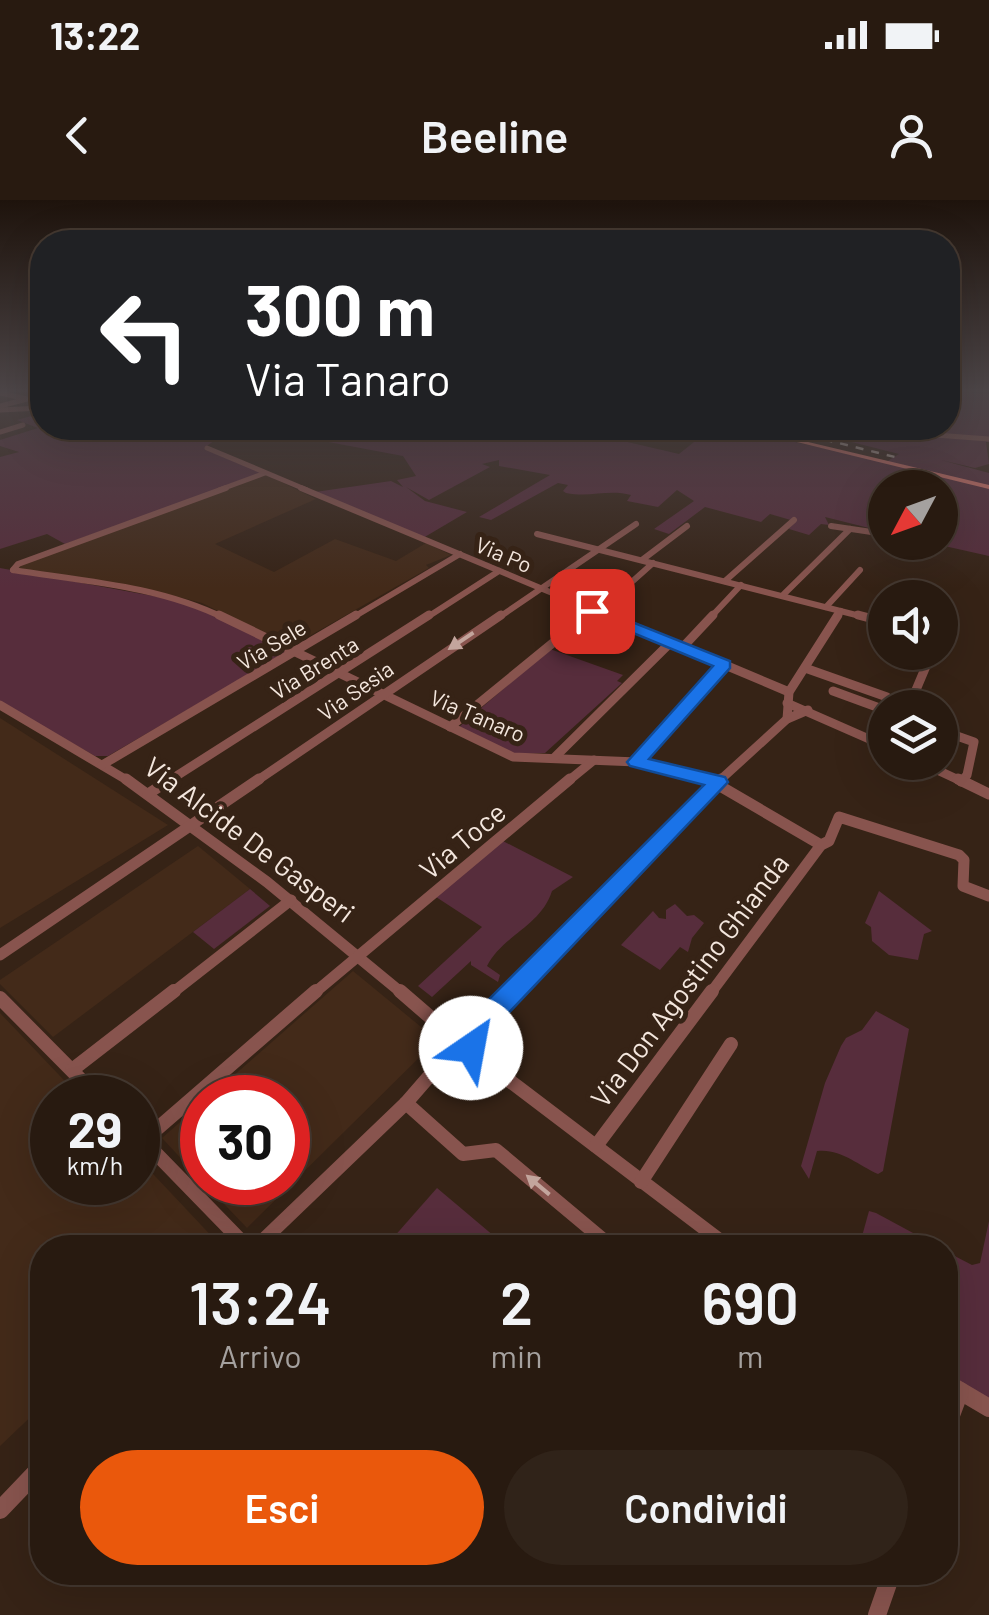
<!DOCTYPE html>
<html lang="it">
<head>
<meta charset="utf-8">
<style>
	body { margin:0; font-family:Barlow,sans-serif; background:#302319; color:#f1f3f6; height:100vh; display:flex; flex-direction:column; font-size:38px; white-space:nowrap }
	* { box-sizing:border-box; margin:0 }
	p { font-size:32px; color:#a5a19f }
	.icon { flex:none; width:55px; height:55px; fill:none; stroke:currentColor; stroke-width:2; stroke-linecap:round; stroke-linejoin:round }
	.map { position:relative; flex:1; overflow:hidden }
	.details { position:absolute; left:30px; top:1035px; width:928px; height:350px; display:flex; flex-direction:column; background:#281a10; border-radius:40px; box-shadow:0 10px 40px #0002,0 0 0 2px #443830 }
	.details>* { flex:none }
	.banner { position:absolute; left:30px; top:30px; width:930px; height:210px; border-radius:40px; box-shadow:0 10px 40px #0002,0 0 0 2px #443830; background:#202124; color:#fff; overflow:hidden }
	.needle { width:65px; rotate:229deg }
	.buttons { position:absolute; left:868px; top:270px; display:grid; gap:20px }
	.buttons a { display:grid; place-items:center; width:90px; height:90px; border-radius:50%; background:#281a10; box-shadow:0 10px 40px #0002,0 0 0 2px #443830; font-size:50px }
	.speed { position:absolute; left:30px; top:875px; display:flex; gap:20px; font-size:50px; font-weight:700; text-align:center }
	.speed>* { display:grid; place-content:center; width:130px; height:130px; border-radius:50%; background:#281a10; box-shadow:0 10px 40px #0002,0 0 0 2px #443830; line-height:1 }
	.speed small { font-size:25px; font-weight:400 }
	.speed .limit { border:15px solid #d22; background:#fff; color:#111 }
	.pin { position:absolute; display:grid; place-items:center; width:85px; height:85px; color:#fff; margin:-42px; border-radius:20px; box-shadow:0 5px 15px #0006 }
	.me { position:absolute; width:110px; margin:-55px; rotate:33deg; stroke-linejoin:round; filter:drop-shadow(0 0 8px #0008) }
	.turn { display:flex; align-items:center; gap:35px; height:210px; padding:0 50px; font-size:45px }
	.turn .icon { width:130px; height:130px; stroke-width:2.5 }
	.turn b { display:block; font-size:70px; line-height:85px }
	.eta { display:flex; justify-content:space-evenly; align-items:center; height:170px; text-align:center }
	.eta b { font-size:60px; font-weight:600; line-height:70px }
	.primary-button { display:flex; gap:20px; margin-top:auto; padding:20px 50px }
	.primary-button a { flex:1; height:115px; border-radius:60px; background:#ea580c; color:#fff; font-size:40px; font-weight:600; line-height:115px; text-align:center }
	.primary-button a+a { background:#302319; color:#f1f3f6 }
	.status { display:flex; justify-content:space-between; align-items:center; height:70px; padding:0 50px; background:#281a10; direction:ltr }
	.status svg { height:28px; fill:currentColor }
	header { display:flex; justify-content:space-between; align-items:center; height:130px; padding:0 50px; background:#281a10; font-size:45px; font-weight:600 }
	.map>svg:first-child { display:block }
	.built { fill:#432a19 }
	.green { fill:#572d3c }
	.lines { fill:none; stroke-linecap:round; stroke-linejoin:round }
	.minor-far5 { stroke:#88544e; stroke-width:5 }
	.minor-far4 { stroke:#88544e; stroke-width:6 }
	.minor-far3 { stroke:#88544e; stroke-width:9 }
	.minor-far2 { stroke:#88544e; stroke-width:11 }
	.minor-far1 { stroke:#88544e; stroke-width:14 }
	.minor { stroke:#88544e; stroke-width:18 }
	.major { fill:#e67c71; fill-rule:evenodd }
	.rail { stroke:#bcada3; stroke-width:2.5; stroke-dasharray:8 8; stroke-linecap:butt }
	.oneway { fill:#c3a59d }
	.route { fill:#1a73e8; stroke:#114b97; stroke-width:2.5 }
	.labels { text-anchor:middle; dominant-baseline:central; stroke-width:10; stroke-linejoin:round; paint-order:stroke }
	.far-street-label { font-size:22px; fill:#f4e7de; stroke:#362316 }
	.street-label { font-size:28px; fill:#f4e7de; stroke:#362316 }
</style>
</head>
<body>
<div class="status"><b>13:22</b><svg viewBox="0 0 49 12"><path d="M0 12V9h3v3zM5 12V6h3v6zM10 12V3h3v9zM15 12V0h3v12zM26 1h20v11H26zM47 4h2v5h-2z"/></svg></div>
<header><svg class="icon" aria-label="back" viewBox="0 0 24 24"><path d="M15 5l-7 7 7 7"/></svg>Beeline<svg class="icon" aria-label="person" viewBox="0 0 24 24"><circle cx="12" cy="8" r="4"/><path d="M4 21q1-7 8-7t8 7"/></svg></header>
<div class="map">
<svg width="989" height="1415" viewBox="0 0 989 1415">
	<rect width="100%" height="100%" fill="#362316"/>
	<g class="built">
		<path d="M265,274L316,299L215,344L274,372L335,339L396,361L426,343L451,355L426,365L429,368L290,447L202,403L175,396L19,371V366Z"/>
		<path d="M0,518L168,625L0,728Z"/>
		<path d="M198,646L250,689L53,837L0,784V780Z"/>
		<path d="M353,771L437,840L247,1028L204,983L288,982V898L209,897Z"/>
		<path d="M0,813L80,897L52,898V982H138V958L218,1043L213,1048H42V1206L0,1246Z"/>
		<path d="M202,903V981L162,938Z"/>
	</g>
	<g class="green">
		<path d="M948,191L989,194V242H986L989,264L975,268L941,260L989,273V356L931,343L940,342V288H885V332L825,317L829,325L821,324L809,335L789,329L794,321L770,314L761,322L705,307L669,334L654,329L694,301L677,290L658,307L627,301L631,295C608,289 590,298 566,293L563,291L568,285L558,283L491,320L479,317L550,275L499,266V260L482,264L490,267L429,300L406,287L425,301L467,312L423,338L315,292L391,281L403,287L397,280L416,276L403,256L307,238L278,228H597L589,233L679,254L709,230L731,228L886,262L899,254L796,228H948Z"/>
		<path d="M42,213V228H246L218,238L204,248L263,273L65,344L47,334L0,349V257L19,252L0,246V240L38,228L17,220Z"/>
		<path d="M0,368L186,402L287,452L108,556H95L0,502Z"/>
		<path d="M550,449L623,475L617,481L622,483L545,553L514,554L459,527Z"/>
		<path d="M501,640L573,677L552,691C541,726 503,735 487,766L500,775L498,782L471,765V761L432,797L418,786L482,727L433,695Z"/>
		<path d="M250,689L270,706L214,749L193,732Z"/>
		<path d="M879,691L932,731L924,734L918,760L889,755L872,741L871,727L865,723Z"/>
		<path d="M675,704L687,716L694,715L704,723L692,738L688,752L680,747L660,770L621,745L653,711L659,718L666,719V710Z"/>
		<path d="M876,811L909,829L883,971L878,974C858,965 840,948 817,951L809,979L801,966L825,883L841,846L846,838L862,830Z"/>
		<path d="M437,988L507,1047H385Z"/>
		<path d="M869,1011L876,1013L939,1047H859Z"/>
		<path d="M989,1021V1200L945,1174V1051L972,1065L980,1063Z"/>
	</g>
	<g class="lines">
		<g class="minor-far5">
			<path d="M0,193L27,199L0,206"/>
			<path d="M0,210L42,208"/>
			<path d="M892,228L895,232L989,239"/>
			<path d="M0,232L23,225"/>
			<path d="M207,248L307,290"/>
			<path d="M219,290L265,273"/>
		</g>
		<g class="minor-far4">
			<path d="M301,288L612,418"/>
			<path d="M831,326L885,334"/>
			<path d="M537,334L868,418"/>
			<path d="M642,360L687,326"/>
			<path d="M13,370C83,381 159,386 224,418"/>
			<path d="M13,370L18,364L226,288"/>
			<path d="M725,381L794,320"/>
			<path d="M783,395L850,329"/>
			<path d="M826,407L860,370"/>
			<path d="M597,413L653,363"/>
			<path d="M352,418L460,354"/>
			<path d="M426,418L499,371"/>
			<path d="M498,418L636,324"/>
			<path d="M584,418L592,411"/>
			<path d="M710,418L741,385"/>
			<path d="M837,418L841,411"/>
		</g>
		<g class="minor-far3">
			<path d="M219,415L513,557L637,562L718,582"/>
			<path d="M606,415L789,492"/>
			<path d="M858,415L885,422"/>
			<path d="M682,448L713,415"/>
			<path d="M805,468L887,497"/>
			<path d="M833,491L885,510"/>
			<path d="M913,497L932,452"/>
			<path d="M787,503L885,546"/>
			<path d="M0,505L130,582"/>
			<path d="M787,519L789,492L838,415"/>
			<path d="M450,527L587,415"/>
			<path d="M940,530L974,542L967,575L961,582"/>
			<path d="M554,558L670,443"/>
			<path d="M637,562L724,465"/>
			<path d="M920,562L963,582"/>
			<path d="M102,565L356,415"/>
			<path d="M167,582L429,415"/>
			<path d="M255,582L501,415"/>
			<path d="M567,582L594,560"/>
			<path d="M718,582L787,519L808,510"/>
		</g>
		<g class="minor-far2">
			<path d="M126,579L267,682L403,794"/>
			<path d="M708,579L821,645"/>
			<path d="M958,579L989,594"/>
			<path d="M148,594L171,579"/>
			<path d="M0,755L259,579"/>
			<path d="M171,794L291,700"/>
			<path d="M313,794L570,579"/>
			<path d="M511,794L721,579"/>
			<path d="M710,794L821,645L829,641L839,617L959,655L964,660L963,686L989,696"/>
		</g>
		<g class="minor-far1">
			<path d="M400,791L452,836"/>
			<path d="M0,798L99,898"/>
			<path d="M470,836L514,791"/>
			<path d="M469,850L730,1048"/>
			<path d="M72,870L174,791"/>
			<path d="M406,903L463,954L496,950L613,1048"/>
			<path d="M141,938L248,1048"/>
			<path d="M143,941L316,791"/>
			<path d="M596,946L712,791"/>
			<path d="M641,982L731,844"/>
			<path d="M255,1048L406,903L452,850"/>
		</g>
		<g class="minor">
			<path d="M945,1182L989,1208"/>
			<path d="M945,1231L960,1191"/>
			<path d="M0,1310L42,1266"/>
			<path d="M877,1415L892,1372"/>
		</g>
		<path class="major" d="M740,228H749L989,285V289Z"/>
		<path class="rail" d="M778,228L895,257"/>
	</g>
	<defs><path id="oneway-solid" d="M-6-.8H1V-3.2L6.5 0L1 3.2V.8H-6Z" transform="scale(2.5)"/></defs>
	<g class="oneway">
		<use href="#oneway-solid" transform="translate(461 441) rotate(146)"/>
		<use href="#oneway-solid" transform="translate(538 985) rotate(-140)"/>
	</g>
	<linearGradient id="sky" x2="0" y2="1"><stop stop-color="#1e130c"/><stop offset="0.49" stop-color="#4c4547"/><stop offset="1" stop-color="#4c4547" stop-opacity="0"/></linearGradient>
	<rect width="989" height="388" fill="url(#sky)"/>
	<path class="route" d="M592,406L730,461V468L649,559L725,577L728,582L483,840L481,856L471,860L462,856L456,836L460,828L704,585L630,566L627,562L713,466L587,414V408Z"/>
	<g class="labels">
		<g class="far-street-label">
			<text transform="translate(504 354) rotate(23)">Via Po</text>
			<text transform="translate(271 444) rotate(-31)">Via Sele</text>
			<text transform="translate(314 467) rotate(-32)">Via Brenta</text>
			<text transform="translate(355 490) rotate(-35)">Via Sesia</text>
			<text transform="translate(478 515) rotate(23)">Via Tanaro</text>
		</g>
		<g class="street-label">
			<text transform="translate(250 639) rotate(37)">Via Alcide De Gasperi</text>
			<text transform="translate(462 640) rotate(-40)">Via Toce</text>
			<text transform="translate(689 780) rotate(-53)">Via Don Agostino Ghianda</text>
		</g>
	</g>
</svg>
<div class="buttons">
<a><svg class="needle" viewBox="-14 -14 28 28"><path d="M0-13l5 13h-10z" fill="#e53935"/><path d="M0 13l5-13h-10z" fill="#a5a19f"/></svg></a>
<a><svg class="icon" aria-label="sound" viewBox="0 0 24 24"><path d="M4 9h4l5-4v14l-5-4H4zM17 9q2 3 0 6"/></svg></a>
<a><svg class="icon" aria-label="layers" viewBox="0 0 24 24"><path d="M12 4l9 5-9 5-9-5zM3 14l9 5 9-5"/></svg></a>
</div>
<div class="speed"><div>29<small>km/h</small></div><div class="limit">30</div></div>
<div class="pin" style="left:592px;top:411px;background:#d93025"><svg class="icon" aria-label="arrive" viewBox="0 0 24 24"><path d="M6 21V4h12l-3 4 3 4H6"/></svg></div>
<svg class="me" style="left:471px;top:848px" viewBox="-20 -20 40 40"><circle r="19" fill="#fff"/><path d="M0-13L10 11 0 6-10 11z" fill="#1a73e8"/></svg>
<div class="banner">
<div class="turn"><svg class="icon" aria-label="left" viewBox="0 0 24 24"><path d="M17 20v-9H6M10 6l-5 5 5 5"/></svg><div><b>300 m</b>Via Tanaro</div></div>
</div>
<section class="details">
<div class="eta">
<div><b>13:24</b><p>Arrivo</p></div>
<div><b>2</b><p>min</p></div>
<div><b>690</b><p>m</p></div>
</div>
<div class="primary-button"><a>Esci</a><a>Condividi</a></div>
</section>
</div>
</body>
</html>
